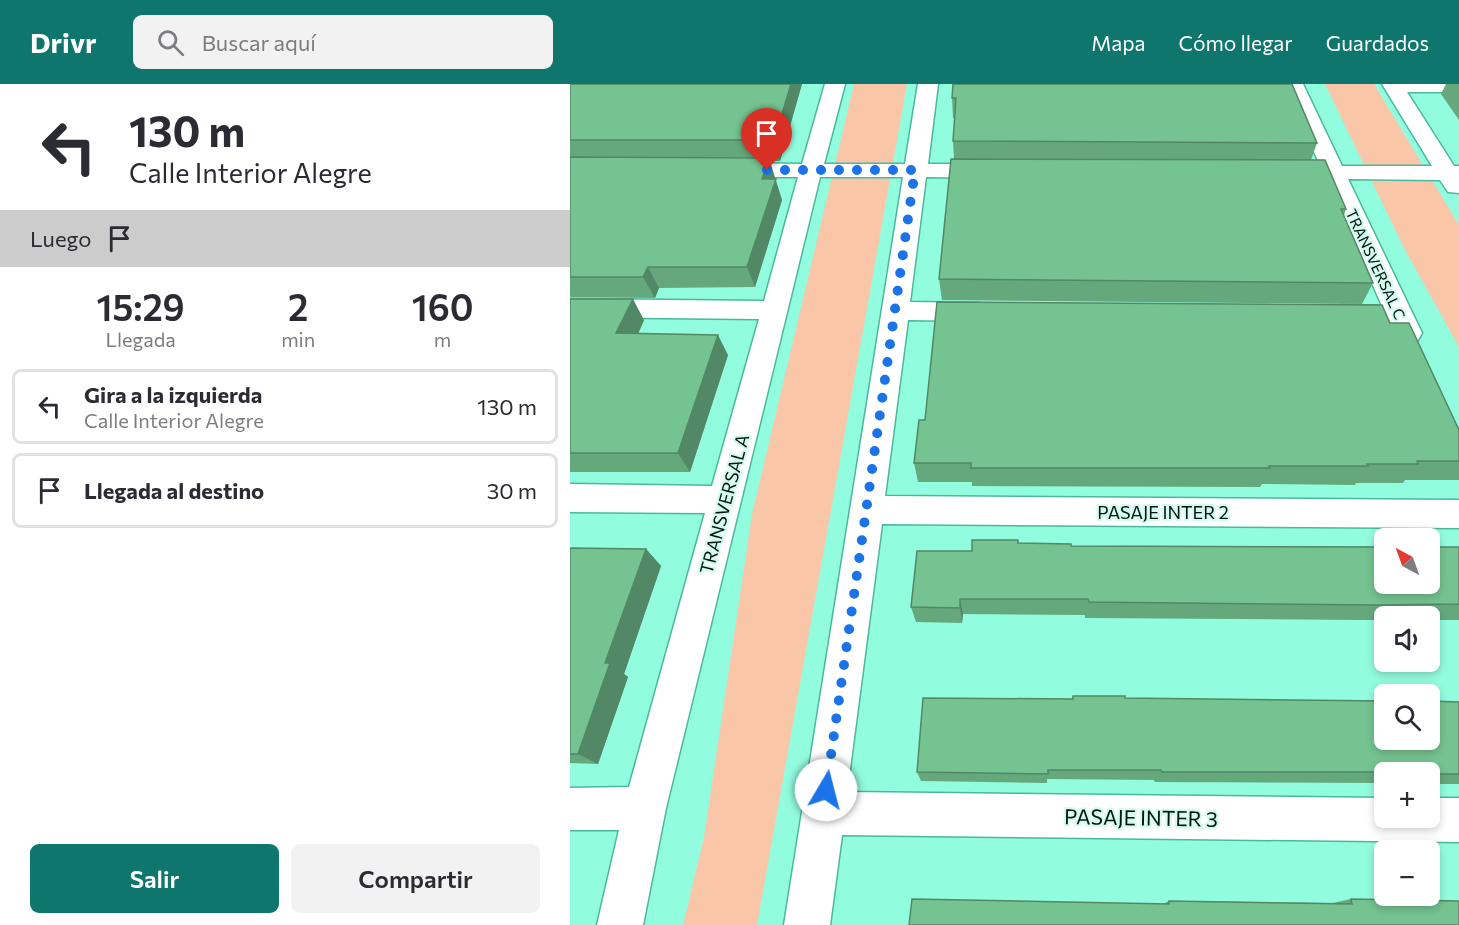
<!DOCTYPE html>
<html lang="es">
<head>
<meta charset="utf-8">
<style>
	body { margin:0; font-family:Commissioner,sans-serif; background:#f2f2f3; color:#2b2b33; height:100vh; display:flex; flex-direction:column; font-size:22px; white-space:nowrap }
	* { box-sizing:border-box; margin:0 }
	p { font-size:20px; color:#7c7c81 }
	.icon { flex:none; width:33px; height:33px; fill:none; stroke:currentColor; stroke-width:2; stroke-linecap:round; stroke-linejoin:round }
	.map { position:relative; flex:1; overflow:hidden }
	.side { display:flex; flex-direction:column; background:#fff; width:570px }
	.side>* { flex:none }
	.hud { background:#fff; color:#2b2b33; overflow:hidden }
	.needle { width:39px; rotate:319deg }
	.controls { position:absolute; left:804px; top:444px; display:grid; gap:12px }
	.controls a { display:grid; place-items:center; width:66px; height:66px; border-radius:9px; background:#fff; box-shadow:0 3px 9px #0003; font-size:30px }
	.pin { position:absolute; display:grid; place-items:center; width:51px; height:51px; color:#fff; margin:-62px -26px; border-radius:50% 50% 50% 0; rotate:-45deg; box-shadow:0 0 6px #0007 }
	.pin .icon { rotate:45deg }
	.me { position:absolute; width:66px; margin:-33px; rotate:8deg; stroke-linejoin:round; filter:drop-shadow(0 0 4px #0008) }
	.turn { display:flex; align-items:center; gap:21px; height:126px; padding:0 30px; font-size:27px }
	.turn .icon { width:78px; height:78px; stroke-width:2.5 }
	.turn b { display:block; font-size:42px; line-height:51px }
	.then { display:flex; align-items:center; height:57px; padding:0 30px; background:#0003; gap:12px; font-size:22px }
	.eta { display:flex; justify-content:space-evenly; align-items:center; height:102px; text-align:center }
	.eta b { font-size:36px; font-weight:600; line-height:42px }
	.primary-button { display:flex; gap:12px; margin-top:auto; padding:12px 30px }
	.primary-button a { flex:1; height:69px; border-radius:9px; background:#0f766e; color:#fff; font-size:24px; font-weight:600; line-height:69px; text-align:center }
	.primary-button a+a { background:#f2f2f3; color:#2b2b33 }
	ul { padding:0; list-style:none }
	li { display:flex; align-items:center; gap:18px; height:75px; margin:0 12px 9px; padding:0 18px; border:3px solid #e1e1e2; border-radius:9px }
	li div { flex:1 }
	li b { display:block; font-size:22px }
	li em { font-style:normal }
	header { display:flex; align-items:center; gap:36px; box-sizing:border-box; height:84px; padding:0 30px; background:#0f766e; color:#fff }
	header strong { font-size:28px }
	nav { display:flex; gap:33px; margin-inline-start:auto; font-size:21px }
	.search { width:420px; height:54px; background:#f2f2f3; display:flex; align-items:center; gap:15px; box-sizing:border-box; padding:0 21px; border-radius:9px; color:#7c7c81; font-size:22px }
	main { display:flex; flex:1; min-height:0 }
	.map>svg:first-child { display:block }
	.green { fill:#f9c7a8 }
	.lines { fill:none; stroke-linecap:round; stroke-linejoin:round }
	.minor-casing { stroke:#4bb89d; stroke-width:3 }
	.minor { fill:#fff; fill-rule:evenodd }
	.wall { fill:#65a87c }
	.shaded-wall { fill:#528865 }
	.building { fill:#75c390; stroke:#528865; stroke-width:1.5 }
	.route { stroke:#1a73e8; stroke-width:10; stroke-dasharray:0 18 }
	.labels { text-anchor:middle; dominant-baseline:central; stroke-width:4.5; stroke-linejoin:round; paint-order:stroke }
	.far-street-label { font-size:15px; fill:#011611; stroke:#d5fbef }
	.street-label { font-size:18px; fill:#011611; stroke:#d5fbef }
	.near-street-label { font-size:21px; fill:#011611; stroke:#d5fbef }
</style>
</head>
<body>
<header>
<strong>Drivr</strong>
<div class="search"><svg class="icon" aria-label="search" viewBox="0 0 24 24"><circle cx="10" cy="10" r="6"/><path d="M15 15l6 6"/></svg>Buscar aquí</div>
<nav><a>Mapa</a><a>Cómo llegar</a><a>Guardados</a></nav>
</header>
<main>
<section class="side">
<div class="hud">
<div class="turn"><svg class="icon" aria-label="left" viewBox="0 0 24 24"><path d="M17 20v-9H6M10 6l-5 5 5 5"/></svg><div><b>130 m</b>Calle Interior Alegre</div></div>
<div class="then">Luego<svg class="icon" aria-label="arrive" viewBox="0 0 24 24"><path d="M6 21V4h12l-3 4 3 4H6"/></svg></div>
</div>
<div class="eta">
<div><b>15:29</b><p>Llegada</p></div>
<div><b>2</b><p>min</p></div>
<div><b>160</b><p>m</p></div>
</div>
<ul>
<li><svg class="icon" aria-label="left" viewBox="0 0 24 24"><path d="M17 20v-9H6M10 6l-5 5 5 5"/></svg><div><b>Gira a la izquierda</b><p>Calle Interior Alegre</p></div><em>130 m</em></li>
<li><svg class="icon" aria-label="arrive" viewBox="0 0 24 24"><path d="M6 21V4h12l-3 4 3 4H6"/></svg><div><b>Llegada al destino</b></div><em>30 m</em></li>
</ul>
<div class="primary-button"><a>Salir</a><a>Compartir</a></div>
</section>
<div class="map">
<svg width="889" height="841" viewBox="0 0 889 841">
	<rect width="100%" height="100%" fill="#92fcdf"/>
	<g class="green">
		<path d="M284,0H337L187,841H113L134,753L182,430Z"/>
		<path d="M755,0H804L889,141V263L835,166Z"/>
	</g>
	<g class="lines">
		<defs>
			<g id="minor">
				<path d="M255,0H275L254,80H335L348,0H368L358,80H425L433,82L436,87L433,92L425,94L356,93L340,218L410,219L419,222L423,228L419,234L410,237L338,236L315,412L889,416V444L312,440L277,708L814,714V734H860V714H889V758L272,751L260,841H214L333,93H250L96,724L73,841H27L49,746H0V704L59,703L135,429L0,428V400L142,402L189,235L0,233V215L194,217L228,93H156L148,91L145,86L148,81L156,79L232,80Z"/>
				<path d="M713,0H733L772,82H862L812,0H889V8H837L884,82H889V109L878,108L870,96L778,95L852,249L848,256L838,259L828,256L820,240L771,239L761,236L758,230L761,224L771,221L812,222L756,95L706,93L703,88L706,83L750,81Z"/>
			</g>
		</defs>
		<use href="#minor" class="minor-casing"/>
		<use href="#minor" class="minor"/>
	</g>
	<g class="wall">
		<path d="M0,0H232L210,77H199L212,116L185,203L89,204L85,214L0,213Z"/>
		<path d="M383,0L747,59L741,76L776,125L774,131L803,199L792,220L372,216L369,195L384,75L383,57L385,34H383L382,14Z"/>
		<path d="M876,0H889V36L871,10Z"/>
		<path d="M0,215L74,236L68,250L158,271L120,388H0Z"/>
		<path d="M355,336L889,346V396H835L833,399H786L785,401L692,400L690,403L402,402V398H348L344,379Z"/>
		<path d="M448,459L501,462L889,463V536H860V532H814V536H792L515,534V531L393,530L392,539L346,538L341,523L402,467Z"/>
		<path d="M0,464L76,465L91,482L54,590L58,593L28,680L0,679Z"/>
		<path d="M503,612L555,614L889,618V700H860V688H814V699L585,698L584,696L477,695V699L351,697L347,688L502,615Z"/>
		<path d="M781,815L889,841L593,820L599,817L763,819Z"/>
	</g>
	<g class="shaded-wall">
		<path d="M221,0H232L210,77L204,56Z"/>
		<path d="M199,74L212,116L185,203L177,183L192,95Z"/>
		<path d="M78,183L89,204L85,214L73,193Z"/>
		<path d="M63,215L74,236L59,270L46,249Z"/>
		<path d="M148,251L158,271L120,388L108,369Z"/>
		<path d="M76,465L91,482L54,590L58,593L28,680L8,670L35,579Z"/>
		<path d="M390,515L393,530L392,539L390,524Z"/>
	</g>
	<g class="building">
		<path d="M0,0H221L204,56H0Z"/>
		<path d="M383,0H722L747,59L383,57L386,14H382Z"/>
		<path d="M0,73L199,74L192,95H206L177,183H78L73,193H0Z"/>
		<path d="M381,75L755,76L776,125H771L803,199L369,195Z"/>
		<path d="M0,215H63L46,249L148,251L108,369H0Z"/>
		<path d="M367,218L812,221L820,239H839L889,346V377H847L848,380H797L798,382H699L700,384H401V379H344L349,336H355Z"/>
		<path d="M402,456H448V459L501,460V462L814,463V500H860V463H889V520L807,521L519,518L518,515H390V524L341,523L347,467H402Z"/>
		<path d="M0,464L76,465L35,579H40L8,670H0Z"/>
		<path d="M503,612H555V614L814,617V656H860V617L889,618V690H860V688H592L591,686H478V690L347,688L353,614L503,615Z"/>
		<path d="M342,815L599,820V817L782,820L781,815L889,817V841H339Z"/>
	</g>
	<g class="lines">
		<path class="route" d="M197,86H345L256,706"/>
	</g>
	<g class="labels">
		<g class="far-street-label">
			<text transform="translate(806 180) rotate(65)">TRANSVERSAL C</text>
		</g>
		<g class="street-label">
			<text transform="translate(154 420) rotate(-75)">TRANSVERSAL A</text>
			<text x="593" y="428">PASAJE INTER 2</text>
		</g>
		<g class="near-street-label">
			<text transform="translate(571 733) rotate(1)">PASAJE INTER 3</text>
		</g>
	</g>
</svg>
<div class="controls">
<a><svg class="needle" viewBox="-14 -14 28 28"><path d="M0-13l5 13h-10z" fill="#e53935"/><path d="M0 13l5-13h-10z" fill="#7c7c81"/></svg></a>
<a><svg class="icon" aria-label="sound" viewBox="0 0 24 24"><path d="M4 9h4l5-4v14l-5-4H4zM17 9q2 3 0 6"/></svg></a>
<a><svg class="icon" aria-label="search" viewBox="0 0 24 24"><circle cx="10" cy="10" r="6"/><path d="M15 15l6 6"/></svg></a>
<a>+</a>
<a>−</a>
</div>
<div class="pin" style="left:197px;top:86px;background:#d93025"><svg class="icon" aria-label="arrive" viewBox="0 0 24 24"><path d="M6 21V4h12l-3 4 3 4H6"/></svg></div>
<svg class="me" style="left:256px;top:706px" viewBox="-20 -20 40 40"><circle r="19" fill="#fff"/><path d="M0-13L10 11 0 6-10 11z" fill="#1a73e8"/></svg>
</div>
</main>
</body>
</html>
